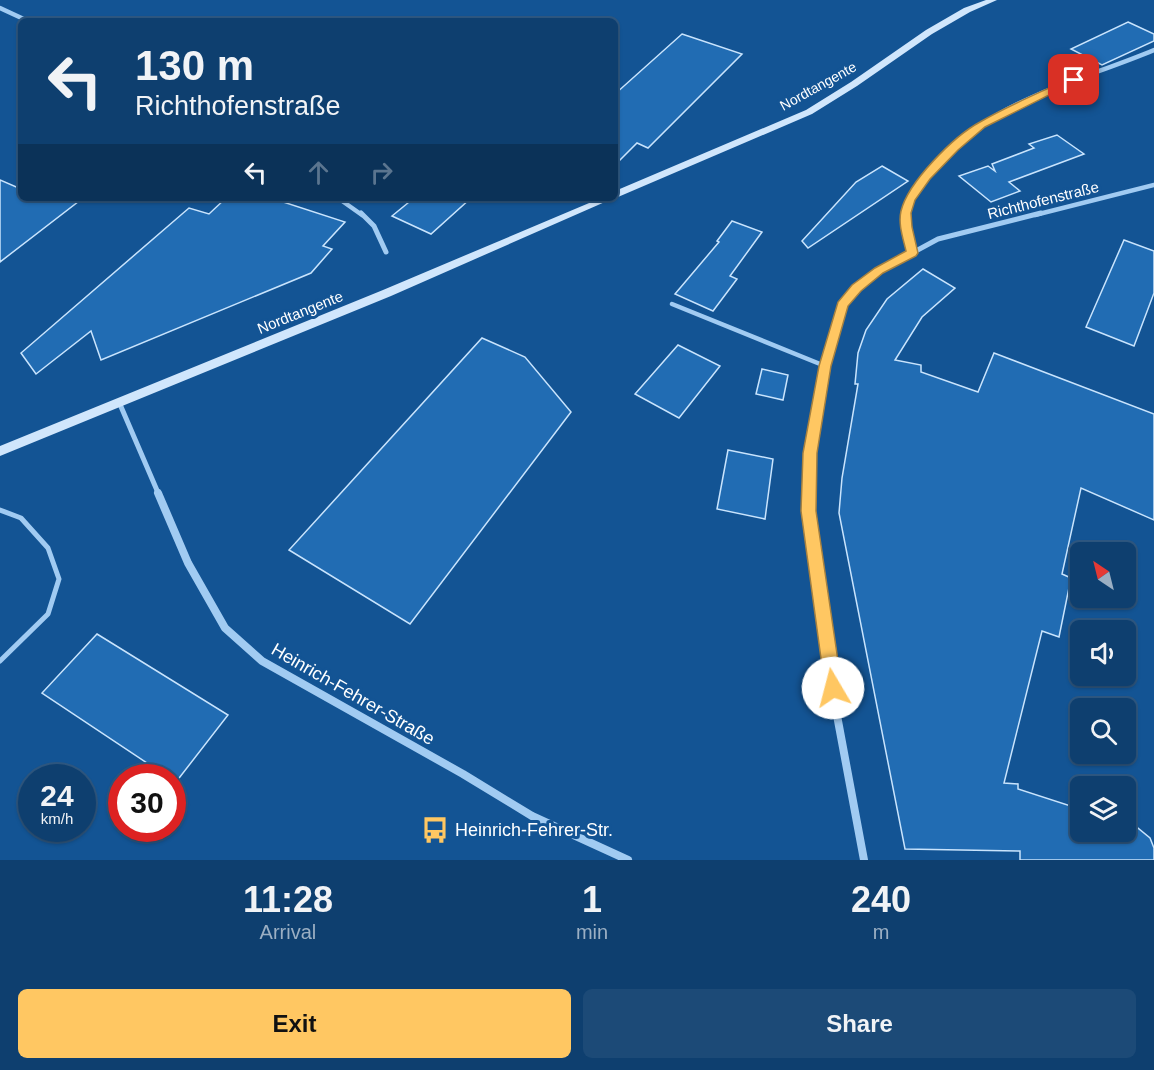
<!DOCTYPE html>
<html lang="en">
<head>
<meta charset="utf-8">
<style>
	body { margin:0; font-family:Arial,sans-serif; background:#1c4a77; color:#f1f3f6; height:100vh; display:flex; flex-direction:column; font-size:22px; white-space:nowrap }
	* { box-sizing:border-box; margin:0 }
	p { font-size:20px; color:#9bafc3 }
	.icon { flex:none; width:33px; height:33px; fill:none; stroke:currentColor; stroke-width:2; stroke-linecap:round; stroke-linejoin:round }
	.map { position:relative; height:860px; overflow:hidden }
	.panel { display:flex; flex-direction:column; background:#0e3f6f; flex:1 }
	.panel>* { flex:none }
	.guide { position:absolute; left:18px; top:18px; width:600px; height:183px; border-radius:9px; box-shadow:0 2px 4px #0004,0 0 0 2px #2e5882; background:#0e3f6f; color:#f1f3f6; overflow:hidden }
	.needle { width:39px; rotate:325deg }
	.fabs { position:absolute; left:1070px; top:542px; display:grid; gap:12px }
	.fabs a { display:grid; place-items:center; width:66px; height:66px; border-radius:9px; background:#0e3f6f; box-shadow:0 2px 4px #0004,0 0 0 2px #2e5882; font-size:30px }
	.speed { position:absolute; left:18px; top:764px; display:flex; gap:12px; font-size:30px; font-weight:700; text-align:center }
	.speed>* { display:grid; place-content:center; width:78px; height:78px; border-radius:50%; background:#0e3f6f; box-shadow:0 2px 4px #0004,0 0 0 2px #2e5882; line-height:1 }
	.speed small { font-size:15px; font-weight:400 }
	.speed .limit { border:9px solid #d22; background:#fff; color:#111 }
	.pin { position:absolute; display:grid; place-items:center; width:51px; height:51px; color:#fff; margin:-26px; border-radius:12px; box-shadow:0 3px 9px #0006 }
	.me { position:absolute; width:66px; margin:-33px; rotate:352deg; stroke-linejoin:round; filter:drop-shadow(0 0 4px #0008) }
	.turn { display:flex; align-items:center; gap:21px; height:126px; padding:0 18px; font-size:27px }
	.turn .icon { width:78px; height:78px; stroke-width:2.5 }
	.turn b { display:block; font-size:42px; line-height:51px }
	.lanes { display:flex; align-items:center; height:57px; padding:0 18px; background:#0003; justify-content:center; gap:30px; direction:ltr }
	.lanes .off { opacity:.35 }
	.eta { display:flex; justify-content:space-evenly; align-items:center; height:102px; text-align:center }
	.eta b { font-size:36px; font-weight:700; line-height:42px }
	.cta { display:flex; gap:12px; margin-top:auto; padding:12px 18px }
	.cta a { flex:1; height:69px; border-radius:9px; background:#ffc762; color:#111; font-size:24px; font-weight:700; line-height:69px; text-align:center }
	.cta a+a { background:#1c4a77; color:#f1f3f6 }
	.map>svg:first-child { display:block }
	.building { fill:#216cb3; stroke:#c9e4fd; stroke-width:1.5 }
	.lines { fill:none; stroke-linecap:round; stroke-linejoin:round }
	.service-far1 { stroke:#a1cbf2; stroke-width:4.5 }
	.service { stroke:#a1cbf2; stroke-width:5 }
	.minor-far2 { stroke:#a1cbf2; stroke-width:4.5 }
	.minor-far1 { stroke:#a1cbf2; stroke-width:5 }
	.minor { stroke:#a1cbf2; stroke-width:8 }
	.secondary { fill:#d0e6fc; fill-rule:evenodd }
	.route { fill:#ffc762; stroke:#a68140; stroke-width:1.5 }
	.labels { text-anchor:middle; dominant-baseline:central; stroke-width:6; stroke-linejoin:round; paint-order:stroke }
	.far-street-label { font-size:14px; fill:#fff; stroke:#135494 }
	.street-label { font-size:15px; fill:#fff; stroke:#135494 }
	.near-street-label { font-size:18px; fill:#fff; stroke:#135494 }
	.near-poi-label { font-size:18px; fill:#fff; stroke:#135494; text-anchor:start }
</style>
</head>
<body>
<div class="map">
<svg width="1154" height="860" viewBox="0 0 1154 860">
	<rect width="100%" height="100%" fill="#135494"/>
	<g class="building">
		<path d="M1128,22L1154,34V41L1102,65L1071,49Z"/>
		<path d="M682,34L742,54L648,148L637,143L615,165V94Z"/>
		<path d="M1057,135L1084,154L1009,182L1020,191L991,202L959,176L988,166L995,171L992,164L1034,148L1029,144Z"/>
		<path d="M882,166L908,181L808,248L802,241L856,182Z"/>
		<path d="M0,180L21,189V198H83L0,262Z"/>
		<path d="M226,198H271L345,222L323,246L332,249L311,273L101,360L91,331L36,374L21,353L189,208L209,214Z"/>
		<path d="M414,198H471L431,234L392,216Z"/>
		<path d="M732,221L762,232L730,276L737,279L713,311L675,294L719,242L717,241Z"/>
		<path d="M1124,240L1154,251V293L1134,346L1086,327Z"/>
		<path d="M923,269L955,288L922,317L895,360L921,365V372L978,392L994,353L1154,414V520L1081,488L1062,574L1071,578L1059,637L1042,631L1004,783L1018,784V789L1080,809V831H1125V819L1128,820L1150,838L1154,848V860H1020V851L905,849L839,513L842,478L858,384H855L858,353L866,330L887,299Z"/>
		<path d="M482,338L525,357L571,412L410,624L289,550Z"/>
		<path d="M678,345L720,366L679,418L635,394Z"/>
		<path d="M762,369L788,375L783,400L756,394Z"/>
		<path d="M728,450L773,459L765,519L717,509Z"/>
		<path d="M97,634L228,715L176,782L172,777H168L42,693Z"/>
	</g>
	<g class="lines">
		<path class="service-far1" d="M672,304L825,366"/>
		<path class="service" d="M0,510L21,518L48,548L59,579L48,614L0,661"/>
		<g class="minor-far2">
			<path d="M0,8L28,21"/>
			<path d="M338,198L362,215"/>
			<path d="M906,215C910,194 923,179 937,165C951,151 965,136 981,125C1033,90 1097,74 1154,50"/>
			<path d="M1035,215L1154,185"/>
		</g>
		<g class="minor-far1">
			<path d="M361,213L374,226L386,252"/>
			<path d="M906,213V228L912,253"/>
			<path d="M119,402L159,495"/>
			<path d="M809,495L810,453L825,366L843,305L856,288L879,271L938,239L1041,213"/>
		</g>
		<g class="minor">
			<path d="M158,493L188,563L225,628L262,661L463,774L532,816L628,860"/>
			<path d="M809,493L808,511L836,710L864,860"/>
		</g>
		<g class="secondary">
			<path d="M986,0H997L970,12L932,34L857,86L812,114L618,197L615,198V191L806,110L851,82L926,30L964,8Z"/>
			<path d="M601,198H614L391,296L0,456V446L383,290Z"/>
		</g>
	</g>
	<path class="route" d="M1071,78L1079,80L985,127L958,150L930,179L915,200L911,213L912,227L918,253L916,256L883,273L861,291L848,306L831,366L817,453L816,511L842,688L839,693L833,696L827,693L825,688L801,511L803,453L819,366L838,302L852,285L875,268L906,251C903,238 898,224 901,211C908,182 954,136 980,122C1009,105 1041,92 1071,78Z"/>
	<defs>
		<symbol id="bus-bare" viewBox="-9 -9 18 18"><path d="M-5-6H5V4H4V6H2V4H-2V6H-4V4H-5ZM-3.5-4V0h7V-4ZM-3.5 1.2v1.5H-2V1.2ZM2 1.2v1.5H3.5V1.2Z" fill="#ffc762" stroke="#135494" stroke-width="2.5" paint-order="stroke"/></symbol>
	</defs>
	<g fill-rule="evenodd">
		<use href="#bus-bare" x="416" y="811" width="38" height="38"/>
	</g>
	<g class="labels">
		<g class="far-street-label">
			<text transform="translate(818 86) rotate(-29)">Nordtangente</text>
		</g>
		<g class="street-label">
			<text transform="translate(1043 200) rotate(-14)">Richthofenstraße</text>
			<text transform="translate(300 312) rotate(-22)">Nordtangente</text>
		</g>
		<g class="near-street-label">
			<text transform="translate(353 694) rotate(30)">Heinrich-Fehrer-Straße</text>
		</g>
		<g class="near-poi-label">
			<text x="455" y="830">Heinrich-Fehrer-Str.</text>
		</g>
	</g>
</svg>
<div class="fabs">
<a><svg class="needle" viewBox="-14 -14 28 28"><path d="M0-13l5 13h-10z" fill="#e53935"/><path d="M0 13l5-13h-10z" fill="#9bafc3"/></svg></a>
<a><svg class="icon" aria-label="sound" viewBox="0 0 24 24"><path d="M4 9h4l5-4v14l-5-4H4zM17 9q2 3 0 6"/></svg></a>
<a><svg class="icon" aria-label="search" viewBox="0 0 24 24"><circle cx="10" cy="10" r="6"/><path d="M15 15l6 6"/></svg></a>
<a><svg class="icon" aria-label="layers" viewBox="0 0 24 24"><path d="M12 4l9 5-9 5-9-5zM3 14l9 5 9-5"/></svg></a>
</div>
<div class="speed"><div>24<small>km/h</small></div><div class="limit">30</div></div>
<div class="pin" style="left:1074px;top:80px;background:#d93025"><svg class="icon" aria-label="arrive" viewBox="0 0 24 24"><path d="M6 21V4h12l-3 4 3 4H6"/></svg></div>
<svg class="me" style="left:833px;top:688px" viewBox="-20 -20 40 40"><circle r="19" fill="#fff"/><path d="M0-13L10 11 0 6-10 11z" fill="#ffc762"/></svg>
<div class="guide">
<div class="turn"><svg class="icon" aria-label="left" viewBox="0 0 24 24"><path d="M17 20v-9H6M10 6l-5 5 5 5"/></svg><div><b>130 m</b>Richthofenstraße</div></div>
<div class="lanes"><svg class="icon" aria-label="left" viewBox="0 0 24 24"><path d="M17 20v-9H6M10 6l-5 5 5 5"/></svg><svg class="icon off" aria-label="ahead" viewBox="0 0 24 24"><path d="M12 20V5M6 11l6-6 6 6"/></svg><svg class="icon off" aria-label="right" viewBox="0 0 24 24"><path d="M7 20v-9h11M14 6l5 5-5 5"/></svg></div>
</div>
</div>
<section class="panel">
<div class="eta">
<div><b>11:28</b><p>Arrival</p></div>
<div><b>1</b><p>min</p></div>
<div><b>240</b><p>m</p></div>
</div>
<div class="cta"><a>Exit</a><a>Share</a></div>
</section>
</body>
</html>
